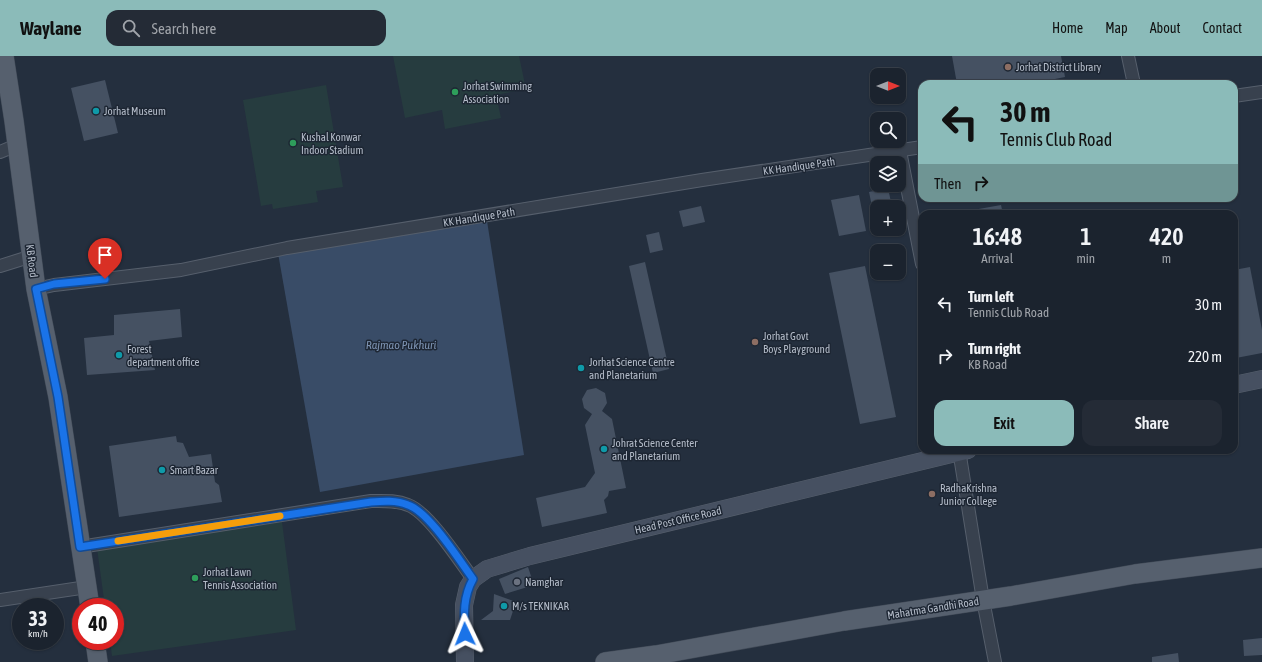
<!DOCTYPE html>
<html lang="en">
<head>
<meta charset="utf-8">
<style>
	body { margin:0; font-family:"Asap Condensed",sans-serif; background:#242b36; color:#f1f3f6; height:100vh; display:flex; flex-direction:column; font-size:15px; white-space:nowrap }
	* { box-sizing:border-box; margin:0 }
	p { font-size:13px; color:#a0a4aa }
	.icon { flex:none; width:22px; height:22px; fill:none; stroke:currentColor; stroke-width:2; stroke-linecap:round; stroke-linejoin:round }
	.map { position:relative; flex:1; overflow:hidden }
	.panel { position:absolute; left:918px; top:154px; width:320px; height:244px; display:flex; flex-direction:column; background:#1b232e; border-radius:12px; box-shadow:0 1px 3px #0004,0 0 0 1px #39404a }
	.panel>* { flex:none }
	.top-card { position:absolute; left:918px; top:24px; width:320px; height:122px; border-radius:12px; box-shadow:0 1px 3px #0004,0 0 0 1px #39404a; background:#8bbbb9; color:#111; overflow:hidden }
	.needle { width:26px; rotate:90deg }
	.buttons { position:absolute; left:870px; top:12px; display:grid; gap:8px }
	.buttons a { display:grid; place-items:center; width:36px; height:36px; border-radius:8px; background:#1b232e; box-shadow:0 1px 3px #0004,0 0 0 1px #39404a; font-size:20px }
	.speed { position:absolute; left:12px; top:542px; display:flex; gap:8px; font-size:20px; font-weight:700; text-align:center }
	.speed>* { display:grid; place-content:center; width:52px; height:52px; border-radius:50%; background:#1b232e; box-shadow:0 1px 3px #0004,0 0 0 1px #39404a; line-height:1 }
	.speed small { font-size:10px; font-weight:400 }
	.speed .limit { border:6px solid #d22; background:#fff; color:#111 }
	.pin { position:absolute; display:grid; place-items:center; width:34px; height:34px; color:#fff; margin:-41px -17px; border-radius:50% 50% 50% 0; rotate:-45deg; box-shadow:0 0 4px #0007 }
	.pin .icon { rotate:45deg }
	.me { position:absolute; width:44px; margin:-22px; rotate:358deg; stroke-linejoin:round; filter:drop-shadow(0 0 3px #0008) }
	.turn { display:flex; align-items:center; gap:14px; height:84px; padding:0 16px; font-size:18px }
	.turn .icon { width:52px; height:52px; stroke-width:2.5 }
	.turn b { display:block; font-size:28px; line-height:34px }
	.then { display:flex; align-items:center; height:38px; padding:0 16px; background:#0003; gap:8px; font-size:15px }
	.eta { display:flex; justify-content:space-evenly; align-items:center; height:68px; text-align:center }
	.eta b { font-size:24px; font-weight:600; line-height:28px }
	.action { display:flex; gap:8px; margin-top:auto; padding:8px 16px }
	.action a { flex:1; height:46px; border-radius:12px; background:#8bbbb9; color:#111; font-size:16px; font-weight:600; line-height:46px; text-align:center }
	.action a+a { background:#242b36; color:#f1f3f6 }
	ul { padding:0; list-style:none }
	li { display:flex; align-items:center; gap:12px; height:52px; padding:0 16px }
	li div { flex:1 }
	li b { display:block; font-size:15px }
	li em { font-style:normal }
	header { display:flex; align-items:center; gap:24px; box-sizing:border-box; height:56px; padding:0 20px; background:#8bbbb9; color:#111 }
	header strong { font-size:19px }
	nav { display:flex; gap:22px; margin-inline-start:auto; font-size:14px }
	.search { width:280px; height:36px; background:#242b36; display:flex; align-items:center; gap:10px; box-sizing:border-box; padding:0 14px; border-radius:12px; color:#a0a4aa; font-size:15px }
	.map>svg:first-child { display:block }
	.green { fill:#263c3f }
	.water { fill:#394c67 }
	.building { fill:#455162 }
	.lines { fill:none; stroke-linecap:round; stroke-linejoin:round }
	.street-casing { stroke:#565f6c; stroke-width:14 }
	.secondary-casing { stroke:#565f6c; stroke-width:18 }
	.primary-casing { stroke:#414a57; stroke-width:20 }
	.street { stroke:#38414e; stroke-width:12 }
	.secondary { stroke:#465061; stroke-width:17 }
	.primary { stroke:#56606e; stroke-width:19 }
	.route-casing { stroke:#114b97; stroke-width:10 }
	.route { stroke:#1a73e8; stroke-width:7 }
	.slow { stroke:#f59e0b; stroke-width:7 }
	.education-dot { fill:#8d6e63; stroke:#1d2633; stroke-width:1.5 }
	.leisure-dot { fill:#2e9e5b; stroke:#1d2633; stroke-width:1.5 }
	.culture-dot { fill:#0f9aa8; stroke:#1d2633; stroke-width:1.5 }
	.worship-dot { fill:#6b7280; stroke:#1d2633; stroke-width:1.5 }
	.labels { text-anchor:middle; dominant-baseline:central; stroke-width:3; stroke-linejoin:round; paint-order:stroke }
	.poi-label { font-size:11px; fill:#b4bcc9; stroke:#1d2633; text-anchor:start }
	.street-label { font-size:11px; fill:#b4bcc9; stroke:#1d2633 }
	.water-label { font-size:12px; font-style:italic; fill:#7c92b1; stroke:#1d2633 }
</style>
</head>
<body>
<header>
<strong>Waylane</strong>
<div class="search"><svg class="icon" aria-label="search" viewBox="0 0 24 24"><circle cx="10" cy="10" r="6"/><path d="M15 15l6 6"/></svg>Search here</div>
<nav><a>Home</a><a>Map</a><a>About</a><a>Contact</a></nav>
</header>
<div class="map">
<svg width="1262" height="606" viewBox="0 0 1262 606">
	<rect width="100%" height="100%" fill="#242f3e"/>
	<g class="green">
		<path d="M393,0H519L526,33L496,39L501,62L445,73L442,54L405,62Z"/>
		<path d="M326,29L343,131L316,135L318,146L273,153L272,148L261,150L243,44Z"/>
		<path d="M282,466L296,574L112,600L110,585H115V551H105L97,492Z"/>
	</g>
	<path class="water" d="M487,165L524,399L320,436L278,197Z"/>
	<g class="building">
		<path d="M952,0H1061L1065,21L1030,28H957Z"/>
		<path d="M105,24L118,77L84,85L71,32Z"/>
		<path d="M888,132L892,151H877L876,170L869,136Z"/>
		<path d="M859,139L866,175L839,180L831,144Z"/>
		<path d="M1001,149L1003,158H974L973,154Z"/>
		<path d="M701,150L705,166L683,171L679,155Z"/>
		<path d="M659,176L663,194L650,197L646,179Z"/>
		<path d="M645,206L669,313L653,317L629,210Z"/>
		<path d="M865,210L896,361L860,368L829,217Z"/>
		<path d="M1250,211L1262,274V297L1236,302L1234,291V214Z"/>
		<path d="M180,253L182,281L149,285L155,314L87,319L84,282L114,279V259Z"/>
		<path d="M596,332L605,337L607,347L602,355L612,363L626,432L609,435L608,440L604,444L607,457L542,471L536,442L585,431L595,417L585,369L592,358L584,352L582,343L587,334Z"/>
		<path d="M176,380L177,386L183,387L189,401L211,398L215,426L219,429L222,446L119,461L109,390Z"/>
		<path d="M528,511L534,529L505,538L499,523Z"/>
		<path d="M494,538L516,546L510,564H481L493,555Z"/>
		<path d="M1262,582V599L1244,600L1243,584Z"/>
		<path d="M1178,597L1179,606H1152V601Z"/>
	</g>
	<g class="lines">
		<defs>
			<g id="street">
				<path d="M1128,0L1134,28"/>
				<path d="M1234,40L1262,36"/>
				<path d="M900,95L922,208"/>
				<path d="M0,96L17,89"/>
				<path d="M0,210L32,200"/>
				<path d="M36,233L54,229L181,214L287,192L702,124L922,91"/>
				<path d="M959,394L983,544L995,606"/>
				<path d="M80,491L371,445C383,445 396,444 408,449C428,456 459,504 473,523"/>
				<path d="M0,544L87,531"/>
			</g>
			<g id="secondary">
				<path d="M1234,329L1262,323"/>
				<path d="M465,606L464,549L468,531L473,523L487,513L530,500L968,394"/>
			</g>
			<g id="primary">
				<path d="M4,0L14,65L36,233L58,341L90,551"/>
				<path d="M95,585L98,606"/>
				<path d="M605,606L656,599L844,565L1011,540L1135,518L1262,502"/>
			</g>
		</defs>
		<use href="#street" class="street-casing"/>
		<use href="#secondary" class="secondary-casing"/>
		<use href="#primary" class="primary-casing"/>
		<use href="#street" class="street"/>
		<use href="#secondary" class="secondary"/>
		<use href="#primary" class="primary"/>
	</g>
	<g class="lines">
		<defs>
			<path id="route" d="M105,223L54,228L36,233L58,341L80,491L371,446C383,445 396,444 408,449C429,456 459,504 473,523C463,541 464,558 465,578"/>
		</defs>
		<use href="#route" class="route-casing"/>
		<use href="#route" class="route"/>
		<path class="slow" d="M118,485L280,460"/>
	</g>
	<g class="education-dot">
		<circle cx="1008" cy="11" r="4"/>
		<circle cx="755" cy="286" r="4"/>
		<circle cx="932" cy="438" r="4"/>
	</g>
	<g class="leisure-dot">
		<circle cx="455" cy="36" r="4"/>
		<circle cx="293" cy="87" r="4"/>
		<circle cx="195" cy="522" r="4"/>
	</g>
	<g class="culture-dot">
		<circle cx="96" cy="55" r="4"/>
		<circle cx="119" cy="299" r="4"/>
		<circle cx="581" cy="312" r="4"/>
		<circle cx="604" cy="393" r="4"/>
		<circle cx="162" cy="414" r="4"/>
		<circle cx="504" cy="550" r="4"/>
	</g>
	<circle class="worship-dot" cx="517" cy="526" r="4"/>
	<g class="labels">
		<g class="poi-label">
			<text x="1016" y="11">Jorhat District Library</text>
			<text x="463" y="30">Jorhat Swimming<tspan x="463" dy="13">Association</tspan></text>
			<text x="104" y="55">Jorhat Museum</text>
			<text x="301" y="81">Kushal Konwar<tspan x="301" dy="13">Indoor Stadium</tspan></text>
			<text x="763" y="280">Jorhat Govt<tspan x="763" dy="13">Boys Playground</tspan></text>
			<text x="127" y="293">Forest<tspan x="127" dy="13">department office</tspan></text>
			<text x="589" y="306">Jorhat Science Centre<tspan x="589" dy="13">and Planetarium</tspan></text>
			<text x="612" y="387">Johrat Science Center<tspan x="612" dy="13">and Planetarium</tspan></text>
			<text x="170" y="414">Smart Bazar</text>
			<text x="940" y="432">RadhaKrishna<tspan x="940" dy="13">Junior College</tspan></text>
			<text x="203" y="516">Jorhat Lawn<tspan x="203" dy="13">Tennis Association</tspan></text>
			<text x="525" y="526">Namghar</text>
			<text x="512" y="550">M/s TEKNIKAR</text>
		</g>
		<g class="street-label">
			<text transform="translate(799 110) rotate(-8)">KK Handique Path</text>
			<text transform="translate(479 161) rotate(-9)">KK Handique Path</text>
			<text transform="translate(32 205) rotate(83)">KB Road</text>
			<text transform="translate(678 464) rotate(-13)">Head Post Office Road</text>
			<text transform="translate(933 552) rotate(-9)">Mahatma Gandhi Road</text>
		</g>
		<g class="water-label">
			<text x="401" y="289">Rajmao Pukhuri</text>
		</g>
	</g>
</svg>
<div class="buttons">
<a><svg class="needle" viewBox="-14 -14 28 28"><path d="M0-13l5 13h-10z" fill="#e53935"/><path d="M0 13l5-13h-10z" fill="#a0a4aa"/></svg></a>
<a><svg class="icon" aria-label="search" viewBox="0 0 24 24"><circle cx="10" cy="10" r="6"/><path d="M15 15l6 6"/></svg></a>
<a><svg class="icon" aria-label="layers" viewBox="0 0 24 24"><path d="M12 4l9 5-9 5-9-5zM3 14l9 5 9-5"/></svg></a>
<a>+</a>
<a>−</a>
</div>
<div class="speed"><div>33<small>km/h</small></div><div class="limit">40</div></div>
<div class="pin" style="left:105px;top:223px;background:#d93025"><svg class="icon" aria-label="arrive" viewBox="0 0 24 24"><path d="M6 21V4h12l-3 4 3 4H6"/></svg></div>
<svg class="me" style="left:465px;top:578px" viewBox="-20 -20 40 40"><path d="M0-17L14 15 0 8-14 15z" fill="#1a73e8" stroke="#fff" stroke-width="4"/></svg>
<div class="top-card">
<div class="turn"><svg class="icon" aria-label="left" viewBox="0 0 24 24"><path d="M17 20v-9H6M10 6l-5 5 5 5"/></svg><div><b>30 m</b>Tennis Club Road</div></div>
<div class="then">Then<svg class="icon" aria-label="right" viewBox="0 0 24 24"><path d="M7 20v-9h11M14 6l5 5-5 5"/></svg></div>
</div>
<section class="panel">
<div class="eta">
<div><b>16:48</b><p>Arrival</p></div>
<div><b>1</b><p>min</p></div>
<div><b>420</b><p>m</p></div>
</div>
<ul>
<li><svg class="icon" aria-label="left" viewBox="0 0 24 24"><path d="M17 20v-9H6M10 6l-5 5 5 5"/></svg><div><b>Turn left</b><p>Tennis Club Road</p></div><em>30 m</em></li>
<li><svg class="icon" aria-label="right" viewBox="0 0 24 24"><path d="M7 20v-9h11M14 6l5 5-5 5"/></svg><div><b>Turn right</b><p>KB Road</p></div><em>220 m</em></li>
</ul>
<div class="action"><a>Exit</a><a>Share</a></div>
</section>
</div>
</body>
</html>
